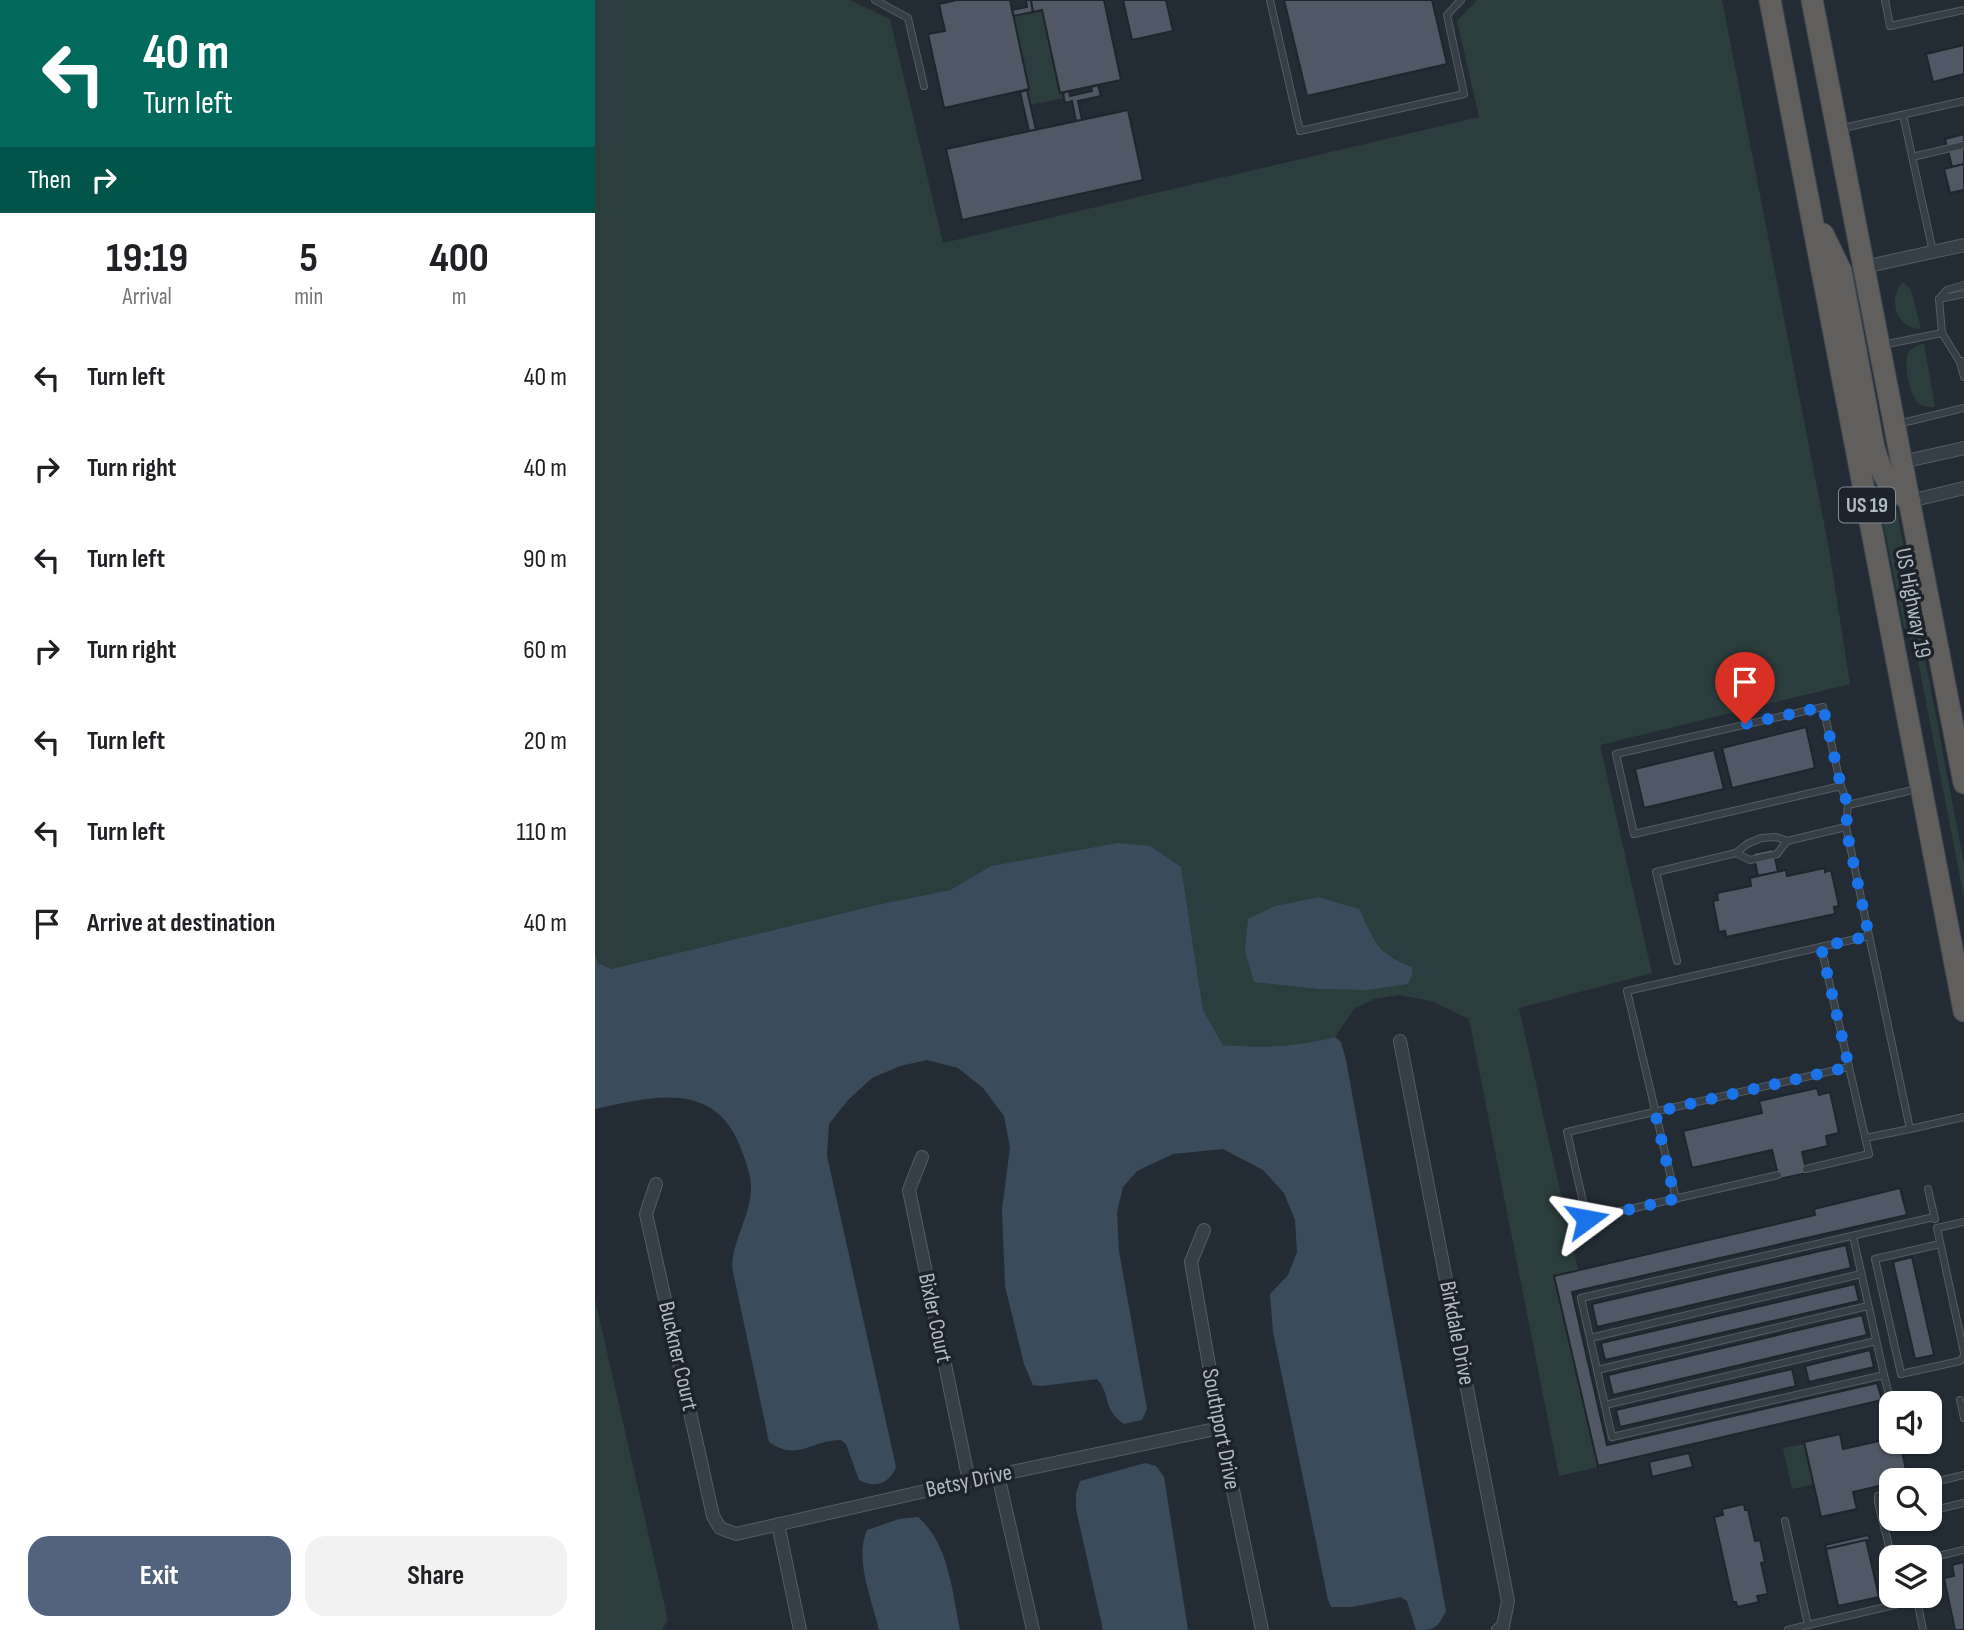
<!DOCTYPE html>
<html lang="en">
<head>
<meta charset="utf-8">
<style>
	body { margin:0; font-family:"Sofia Sans Condensed",sans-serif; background:#f2f2f2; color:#202124; height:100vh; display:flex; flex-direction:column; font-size:26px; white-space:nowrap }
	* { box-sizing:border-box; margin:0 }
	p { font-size:23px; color:#757577 }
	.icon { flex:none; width:38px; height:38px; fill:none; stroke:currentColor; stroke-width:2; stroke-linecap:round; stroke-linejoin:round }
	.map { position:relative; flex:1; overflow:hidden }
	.sheet { display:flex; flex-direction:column; background:#fff; width:595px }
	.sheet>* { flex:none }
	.banner { background:#00695c; color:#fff; overflow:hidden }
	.tools { position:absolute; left:1284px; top:1391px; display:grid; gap:14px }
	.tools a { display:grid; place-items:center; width:63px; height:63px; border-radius:14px; background:#fff; box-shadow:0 2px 5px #0004; font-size:35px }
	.pin { position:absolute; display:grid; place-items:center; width:60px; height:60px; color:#fff; margin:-72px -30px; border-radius:50% 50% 50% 0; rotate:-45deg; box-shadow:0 0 7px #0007 }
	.pin .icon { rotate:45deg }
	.me { position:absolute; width:77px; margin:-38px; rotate:77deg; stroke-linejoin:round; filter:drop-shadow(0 0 5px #0008) }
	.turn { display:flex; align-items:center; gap:24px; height:147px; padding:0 28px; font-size:32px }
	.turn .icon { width:91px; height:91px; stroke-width:2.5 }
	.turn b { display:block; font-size:49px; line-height:60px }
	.then { display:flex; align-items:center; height:66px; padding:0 28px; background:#0003; gap:14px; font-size:26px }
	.eta { display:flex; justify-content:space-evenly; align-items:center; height:119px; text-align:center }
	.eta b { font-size:42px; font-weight:700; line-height:49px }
	.primary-button { display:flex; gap:14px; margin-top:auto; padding:14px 28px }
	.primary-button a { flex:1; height:80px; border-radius:21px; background:#52647d; color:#fff; font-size:28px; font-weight:700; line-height:80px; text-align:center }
	.primary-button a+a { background:#f2f2f2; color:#202124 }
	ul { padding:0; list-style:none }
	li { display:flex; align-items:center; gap:21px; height:91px; padding:0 28px }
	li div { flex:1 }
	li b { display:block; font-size:26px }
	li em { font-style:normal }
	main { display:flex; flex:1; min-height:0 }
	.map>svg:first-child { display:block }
	.green { fill:#2b3d3c; fill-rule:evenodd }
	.water { fill:#3a4b5c }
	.building { fill:#4f5864; stroke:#1e252d; stroke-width:2 }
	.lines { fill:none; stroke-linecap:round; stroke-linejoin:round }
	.service-casing { stroke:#545c64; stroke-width:8 }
	.minor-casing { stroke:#545c64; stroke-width:14 }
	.trunk-casing { stroke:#414951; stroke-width:23 }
	.service { stroke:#363e46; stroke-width:6 }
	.minor { stroke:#363e46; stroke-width:12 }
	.trunk { stroke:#605f5d; stroke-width:21 }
	.route { stroke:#1a73e8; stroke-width:12; stroke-dasharray:0 21.6 }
	.labels { text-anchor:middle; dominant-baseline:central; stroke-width:7; stroke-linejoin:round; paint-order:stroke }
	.shield { fill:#1c232b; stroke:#848c95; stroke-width:2 }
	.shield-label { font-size:21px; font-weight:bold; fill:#b1b9c2 }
	.street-label { font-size:23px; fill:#b1b9c2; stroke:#1c232b }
</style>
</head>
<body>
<main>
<section class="sheet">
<div class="banner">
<div class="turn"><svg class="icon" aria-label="left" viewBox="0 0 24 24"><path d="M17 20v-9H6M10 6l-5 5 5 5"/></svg><div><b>40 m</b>Turn left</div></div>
<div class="then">Then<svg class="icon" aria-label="right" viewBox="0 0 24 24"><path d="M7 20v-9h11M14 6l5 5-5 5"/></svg></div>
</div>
<div class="eta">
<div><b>19:19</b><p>Arrival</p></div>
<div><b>5</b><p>min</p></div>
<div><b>400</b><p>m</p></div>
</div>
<ul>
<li><svg class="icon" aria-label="left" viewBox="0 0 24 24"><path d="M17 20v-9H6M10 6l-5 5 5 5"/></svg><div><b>Turn left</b></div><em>40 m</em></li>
<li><svg class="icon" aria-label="right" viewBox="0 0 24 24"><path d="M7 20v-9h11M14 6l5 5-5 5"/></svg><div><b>Turn right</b></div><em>40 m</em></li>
<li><svg class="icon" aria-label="left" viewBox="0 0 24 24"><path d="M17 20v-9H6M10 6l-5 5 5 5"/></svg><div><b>Turn left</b></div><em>90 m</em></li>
<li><svg class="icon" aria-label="right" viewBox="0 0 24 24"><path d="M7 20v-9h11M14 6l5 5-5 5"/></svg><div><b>Turn right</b></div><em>60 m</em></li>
<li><svg class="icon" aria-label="left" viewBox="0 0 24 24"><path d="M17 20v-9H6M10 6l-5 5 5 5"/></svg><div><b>Turn left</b></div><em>20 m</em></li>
<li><svg class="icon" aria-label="left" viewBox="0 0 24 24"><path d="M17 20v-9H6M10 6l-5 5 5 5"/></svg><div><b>Turn left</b></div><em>110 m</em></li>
<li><svg class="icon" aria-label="arrive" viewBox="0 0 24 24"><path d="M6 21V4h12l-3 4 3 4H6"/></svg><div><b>Arrive at destination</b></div><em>40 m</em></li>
</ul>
<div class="primary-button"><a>Exit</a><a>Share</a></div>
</section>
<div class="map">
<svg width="1369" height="1630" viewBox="0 0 1369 1630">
	<rect width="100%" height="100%" fill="#232c35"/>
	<g class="green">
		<path d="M0,0H255L295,19L348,243L884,117L862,21L882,0H1127L1234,549L1255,684L1005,745L1057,973L924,1008L983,1270L959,1276L1003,1467L964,1476L874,1019L836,1001L805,995L779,999L759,1009L740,1037C700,1048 669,1048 628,1045L608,1010L586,868L522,843L396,866L355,890L286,904L16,969L3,963L0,953ZM764,910C781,943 780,952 817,967L771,990L723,989L659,981Z"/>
		<path d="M447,10L465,93H468L469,98L435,105L432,90L434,89L419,16Z"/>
		<path d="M1308,282L1316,290L1326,329C1301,328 1292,299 1308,282Z"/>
		<path d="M1329,343L1340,407C1334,407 1329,407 1324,404C1315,397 1307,360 1314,351C1318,347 1324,345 1329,343Z"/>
		<path d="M1280,480L1300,501L1369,864V898L1322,655L1308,624Z"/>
		<path d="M0,1299L73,1620L67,1630H0Z"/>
		<path d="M1210,1444L1219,1484L1197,1489L1188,1448Z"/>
	</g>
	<g class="water">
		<path d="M522,843L555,846L586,867L608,1010L628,1045C667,1048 702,1047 740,1037L746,1042L751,1060L851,1611C842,1628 841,1630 821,1630L812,1601L806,1597L757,1607H736L733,1600L678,1332L675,1294L693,1275L702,1252L700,1220L689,1193L668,1170L628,1149L578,1154L542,1171L528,1187L522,1212L524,1251L552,1409L547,1420L529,1424C506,1407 517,1396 502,1379L447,1386L438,1385L429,1364L410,1286L407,1209L415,1148L409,1116L388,1088L363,1068L332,1060L305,1066L277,1078L253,1100L234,1124L232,1156L301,1467C295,1483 280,1489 264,1480L251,1444L246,1440C216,1440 203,1462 174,1442L137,1267C138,1242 151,1223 155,1199C159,1181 151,1162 145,1146C118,1079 57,1097 0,1109V953L3,963L16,969L286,904L355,890L396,866Z"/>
		<path d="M724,897L764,909C781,943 780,952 817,967V975L813,984L771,990L723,989L659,982L650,951L653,919L680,906Z"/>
		<path d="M550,1463L561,1466L569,1477L593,1630H508L481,1509V1493L485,1481Z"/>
		<path d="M323,1517C354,1544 357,1591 365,1630H284C277,1599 259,1560 272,1530L304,1519Z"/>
	</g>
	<g class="building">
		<path d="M362,0H415L434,89L349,108L333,34L350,31L344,4Z"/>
		<path d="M431,0H436L438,12L419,16L417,10L432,7Z"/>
		<path d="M436,0H509L526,80L465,93L447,10L438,12Z"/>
		<path d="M528,0H571L578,31L537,40Z"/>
		<path d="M689,0H837L852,64L712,96Z"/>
		<path d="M1369,45V74L1338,82L1331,54Z"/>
		<path d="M503,85L506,96L483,101L487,120L481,121L477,101L470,103L468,93L474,91L475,96L497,91L496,87Z"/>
		<path d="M432,90L441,130L434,131L425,92Z"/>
		<path d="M533,110L548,180L367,220L351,149Z"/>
		<path d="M1369,134V164L1357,167L1350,139Z"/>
		<path d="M1369,164V190L1355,193L1349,169Z"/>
		<path d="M1211,727L1220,768L1137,788L1127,748Z"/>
		<path d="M1119,750L1129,789L1049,808L1040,769Z"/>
		<path d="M1178,849L1183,872L1163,876L1158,853Z"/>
		<path d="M1230,868V872L1236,870L1244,906L1239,907L1240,914L1131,937L1130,931L1124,932L1118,901L1123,900L1122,893L1156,886L1155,878L1163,876L1191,870L1192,876Z"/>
		<path d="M1222,1088L1224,1095L1235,1092L1244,1133L1231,1136L1233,1146L1207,1152L1212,1173L1184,1179L1177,1150L1097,1168L1088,1131L1167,1113L1164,1101Z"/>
		<path d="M1305,1188L1312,1215L977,1292L1012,1445L1282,1383L1287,1400L1003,1466L959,1276L1220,1215L1219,1209Z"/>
		<path d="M1251,1245L1256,1268L1002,1327L997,1304Z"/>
		<path d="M1317,1257L1339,1355L1320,1359L1298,1262Z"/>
		<path d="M1260,1284L1264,1301L1010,1360L1006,1343Z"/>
		<path d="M1267,1315L1272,1335L1018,1395L1013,1375Z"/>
		<path d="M1275,1350L1279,1367L1214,1382L1210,1366Z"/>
		<path d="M1197,1369L1201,1386L1025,1427L1021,1410Z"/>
		<path d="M1245,1434L1248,1449L1297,1438V1442H1305L1313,1479L1297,1480V1483L1258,1492L1262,1509L1226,1517L1209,1442Z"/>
		<path d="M1094,1453L1098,1467L1057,1477L1054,1462Z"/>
		<path d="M1149,1504L1150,1510H1153L1160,1541L1165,1540L1170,1562L1166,1563L1173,1594L1162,1596L1164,1602L1142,1607L1141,1602H1138L1119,1517L1128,1515L1127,1509Z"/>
		<path d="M1273,1535L1275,1540L1231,1549L1230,1545Z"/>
		<path d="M1271,1540L1284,1597L1243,1606L1231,1549Z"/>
		<path d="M1369,1562V1630H1360L1349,1578L1359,1576L1357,1565Z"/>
	</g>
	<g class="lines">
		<defs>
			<g id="service">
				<path d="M280,0L313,18L329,86"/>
				<path d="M675,0L705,131L869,94L852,15L866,0"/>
				<path d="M1290,0L1295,26L1369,10"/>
				<path d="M1308,115L1338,252"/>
				<path d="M1244,129L1369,101"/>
				<path d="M1317,157L1369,145"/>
				<path d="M1369,285L1352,290L1344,299L1347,333L1365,362L1369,361"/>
				<path d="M1344,299L1369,294"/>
				<path d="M1287,345L1347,333"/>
				<path d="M1365,362L1369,377"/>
				<path d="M1303,424L1369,408"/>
				<path d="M1246,786L1039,834L1021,754L1228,707L1246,786L1253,805"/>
				<path d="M1322,789L1253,805L1251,827L1315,1129L1369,1117"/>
				<path d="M1141,853L1155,860L1182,854L1192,841"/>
				<path d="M1226,947L1254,1067"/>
				<path d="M1082,961L1061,872L1141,853L1152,844L1166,838L1181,837L1192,841L1251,827"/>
				<path d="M1270,1138L1315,1129"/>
				<path d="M1183,1175L992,1219L972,1132L1254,1067L1274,1154L1211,1169"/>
				<path d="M1333,1189L1340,1219"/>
				<path d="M1081,1199L1032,991L1274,936"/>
				<path d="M1369,1222L1342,1228L1369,1353"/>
				<path d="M1258,1236L1289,1375L1017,1437L986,1298L1339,1217"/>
				<path d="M1345,1244L1280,1259L1306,1374L1365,1361L1369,1356"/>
				<path d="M995,1338L1266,1274"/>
				<path d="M1002,1370L1273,1306"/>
				<path d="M1289,1375L1295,1399"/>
				<path d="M1365,1400L1369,1418"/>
				<path d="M1010,1405L1281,1341"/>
				<path d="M1335,1483L1369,1475"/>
				<path d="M1297,1493L1283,1496V1503L1297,1558"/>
				<path d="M1335,1511L1369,1503"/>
				<path d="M1190,1521L1213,1625L1308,1603L1306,1596"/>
				<path d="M1288,1522L1302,1519"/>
				<path d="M1335,1558L1369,1550"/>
				<path d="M1308,1603L1322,1600L1328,1630"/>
				<path d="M1193,1630L1213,1625"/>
			</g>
			<g id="minor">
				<path d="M1269,267L1369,245"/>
				<path d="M1307,462L1369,448"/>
				<path d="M1315,501L1369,488"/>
				<path d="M805,1041L913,1601L908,1626L903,1630"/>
				<path d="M327,1157L314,1190L374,1481"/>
				<path d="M61,1184L51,1214L118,1516L125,1528L141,1534L374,1481L625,1428"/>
				<path d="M609,1230L596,1262L625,1428L667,1630"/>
				<path d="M403,1475L438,1630"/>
				<path d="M183,1524L205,1630"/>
			</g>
			<g id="trunk">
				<path d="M1175,0L1369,1011"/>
				<path d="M1217,0L1369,783"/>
				<path d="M1228,234L1246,271L1279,448C1287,475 1291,485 1315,501"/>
			</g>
		</defs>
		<use href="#service" class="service-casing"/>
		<use href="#minor" class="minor-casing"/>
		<use href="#trunk" class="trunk-casing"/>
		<use href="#service" class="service"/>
		<use href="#minor" class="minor"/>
		<use href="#trunk" class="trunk"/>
	</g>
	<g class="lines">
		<path class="route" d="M992,1219L1080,1199L1060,1112L1254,1067L1226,947L1274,936L1251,828L1253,805L1246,786L1228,707L1150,724"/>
	</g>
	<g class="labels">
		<rect class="shield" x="1244" y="487.5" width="56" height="35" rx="5"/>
		<g class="shield-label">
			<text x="1272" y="505">US 19</text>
		</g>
		<g class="street-label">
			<text transform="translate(1318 603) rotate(79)">US Highway 19</text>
			<text transform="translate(340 1318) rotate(78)">Bixler Court</text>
			<text transform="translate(862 1333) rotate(79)">Birkdale Drive</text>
			<text transform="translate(83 1356) rotate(77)">Buckner Court</text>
			<text transform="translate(626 1429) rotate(79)">Southport Drive</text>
			<text transform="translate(374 1481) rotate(-12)">Betsy Drive</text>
		</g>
	</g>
</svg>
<div class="tools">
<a><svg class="icon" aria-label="sound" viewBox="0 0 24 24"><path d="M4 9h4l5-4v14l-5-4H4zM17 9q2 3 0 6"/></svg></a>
<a><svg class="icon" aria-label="search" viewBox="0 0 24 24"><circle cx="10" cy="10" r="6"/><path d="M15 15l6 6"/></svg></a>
<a><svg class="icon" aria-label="layers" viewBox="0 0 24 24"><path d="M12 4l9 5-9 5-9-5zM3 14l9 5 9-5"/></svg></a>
</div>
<div class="pin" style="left:1150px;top:724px;background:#d93025"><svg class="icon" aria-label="arrive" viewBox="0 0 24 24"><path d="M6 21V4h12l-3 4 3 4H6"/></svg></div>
<svg class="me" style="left:992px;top:1219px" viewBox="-20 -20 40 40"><path d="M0-17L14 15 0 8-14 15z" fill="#1a73e8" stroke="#fff" stroke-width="4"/></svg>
</div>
</main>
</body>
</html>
